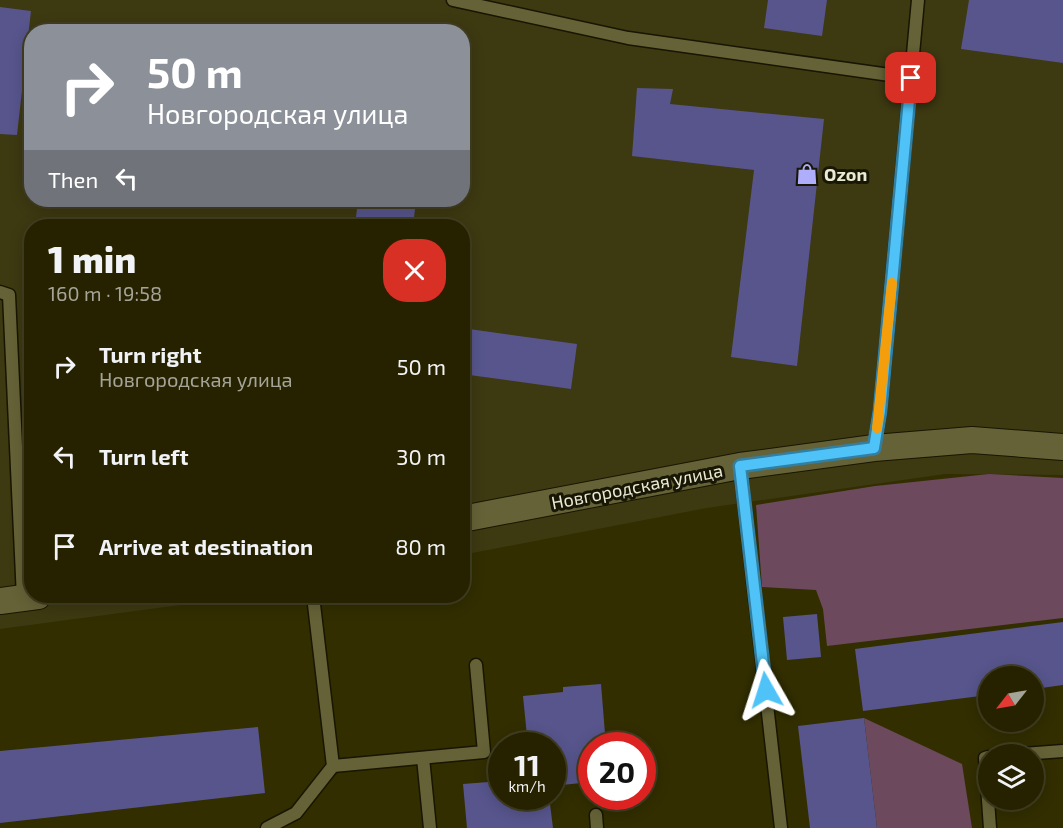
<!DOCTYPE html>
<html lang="en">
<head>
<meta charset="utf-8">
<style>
	body { margin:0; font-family:"Exo 2",sans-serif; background:#322f0f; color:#f1f3f6; height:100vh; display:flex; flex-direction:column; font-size:22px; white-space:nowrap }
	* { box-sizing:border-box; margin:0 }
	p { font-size:20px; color:#a4a499 }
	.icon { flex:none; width:33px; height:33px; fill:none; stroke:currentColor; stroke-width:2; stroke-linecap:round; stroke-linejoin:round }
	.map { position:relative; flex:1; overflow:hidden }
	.panel { position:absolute; left:24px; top:219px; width:446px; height:384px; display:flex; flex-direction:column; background:#262200; border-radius:24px; box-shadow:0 3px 15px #0003,0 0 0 2px #423f22 }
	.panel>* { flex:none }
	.banner { position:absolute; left:24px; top:24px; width:446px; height:183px; border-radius:24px; box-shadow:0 3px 15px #0003,0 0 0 2px #423f22; background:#8c9099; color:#fff; overflow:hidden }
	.needle { width:39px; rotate:239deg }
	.tools { position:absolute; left:978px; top:666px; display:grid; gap:12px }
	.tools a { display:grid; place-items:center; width:66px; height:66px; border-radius:50%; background:#262200; box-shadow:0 3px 15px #0003,0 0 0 2px #423f22; font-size:30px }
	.speed { position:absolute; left:488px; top:732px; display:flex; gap:12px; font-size:30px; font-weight:700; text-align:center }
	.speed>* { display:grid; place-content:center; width:78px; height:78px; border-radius:50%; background:#262200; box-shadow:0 3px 15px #0003,0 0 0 2px #423f22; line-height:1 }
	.speed small { font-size:15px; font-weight:400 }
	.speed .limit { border:9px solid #d22; background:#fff; color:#111 }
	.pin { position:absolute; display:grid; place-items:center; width:51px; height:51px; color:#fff; margin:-26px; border-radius:12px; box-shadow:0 3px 9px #0006 }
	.me { position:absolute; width:66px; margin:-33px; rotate:354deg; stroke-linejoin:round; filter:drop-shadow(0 0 4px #0008) }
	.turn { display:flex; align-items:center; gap:21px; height:126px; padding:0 24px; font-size:27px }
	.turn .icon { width:78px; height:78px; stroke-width:2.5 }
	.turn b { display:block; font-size:42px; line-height:51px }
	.then { display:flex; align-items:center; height:57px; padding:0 24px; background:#0003; gap:12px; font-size:22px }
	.round { display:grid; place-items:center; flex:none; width:63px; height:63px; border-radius:24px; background:#322f0f }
	.overview { display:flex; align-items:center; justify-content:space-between; height:102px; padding:0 24px }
	h1 { font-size:36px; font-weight:800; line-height:45px }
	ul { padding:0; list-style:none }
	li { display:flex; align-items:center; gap:18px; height:90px; padding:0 24px }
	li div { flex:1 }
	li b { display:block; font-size:22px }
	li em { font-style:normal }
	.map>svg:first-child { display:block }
	.built { fill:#3d3911; fill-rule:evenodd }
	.green { fill:#6c495d }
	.building { fill:#57558c }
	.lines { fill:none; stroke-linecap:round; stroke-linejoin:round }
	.service-casing { stroke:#181602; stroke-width:15 }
	.minor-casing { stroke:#181602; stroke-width:28 }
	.service { stroke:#666237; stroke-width:12 }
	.minor { stroke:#666237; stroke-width:26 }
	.route-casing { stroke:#337fa1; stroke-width:15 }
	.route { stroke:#4fc3f7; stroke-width:10 }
	.slow { stroke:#f59e0b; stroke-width:10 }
	.labels { text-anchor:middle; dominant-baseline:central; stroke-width:6; stroke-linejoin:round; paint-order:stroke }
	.poi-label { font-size:18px; font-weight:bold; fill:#ebead2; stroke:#181605; text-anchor:start }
	.street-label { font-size:18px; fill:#ebead2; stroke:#181605 }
</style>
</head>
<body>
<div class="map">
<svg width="1063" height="828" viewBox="0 0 1063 828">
	<rect width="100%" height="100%" fill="#322e00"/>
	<path class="built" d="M0,0H1063V475L945,474L707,508L462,555V226H32V596H248L0,629ZM32,32H462V200H32Z"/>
	<g class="green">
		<path d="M989,474L1063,478V618L827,646L823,609L816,590L762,587L756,505L875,486Z"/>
		<path d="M864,718L962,764L972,828H877Z"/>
	</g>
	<g class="building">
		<path d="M768,0H827L822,36L764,28Z"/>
		<path d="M969,0H1063V63L961,49Z"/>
		<path d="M0,7L31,11L17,135L0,134Z"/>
		<path d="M637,88L673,89L670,104L824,119L797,366L731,357L754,170L632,156Z"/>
		<path d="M358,200H416L413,226H355Z"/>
		<path d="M462,328L577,344L571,389L462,374Z"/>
		<path d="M817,614L821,657L787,660L783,617Z"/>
		<path d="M1063,622V685L1034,689V676H988V695L863,711L855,649Z"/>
		<path d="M601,684L606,746H591V782L552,786V746H528L523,696L563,692V687Z"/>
		<path d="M864,718L877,828H810L798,726Z"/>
		<path d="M258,727L265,793L0,823V751Z"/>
		<path d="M501,781V796H549L553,828H467L463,784Z"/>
	</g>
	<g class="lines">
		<defs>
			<g id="service">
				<path d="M453,0L628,38L911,78"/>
				<path d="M432,225V226"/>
				<path d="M0,292L9,295L23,598"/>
				<path d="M874,448L880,411L918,0"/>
				<path d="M740,466L781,828"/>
				<path d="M1023,754L1063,751"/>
				<path d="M988,757L985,758L990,828"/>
				<path d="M423,758L430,828"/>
				<path d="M333,766L484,752L476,665"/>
				<path d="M596,815L597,828"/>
				<path d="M267,828L296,813L333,766L313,596"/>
			</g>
			<g id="minor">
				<path d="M462,519L740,466L874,448L972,440L1063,447"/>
				<path d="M0,601L38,596"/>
			</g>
		</defs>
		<use href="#service" class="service-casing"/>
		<use href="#minor" class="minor-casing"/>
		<use href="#service" class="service"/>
		<use href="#minor" class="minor"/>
	</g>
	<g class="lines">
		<defs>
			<path id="route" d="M766,690L740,466L874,448L880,411L911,78"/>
		</defs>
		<use href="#route" class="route-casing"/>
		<use href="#route" class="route"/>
		<path class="slow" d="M877,428L892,283"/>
	</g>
	<defs>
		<symbol id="shop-bare" viewBox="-9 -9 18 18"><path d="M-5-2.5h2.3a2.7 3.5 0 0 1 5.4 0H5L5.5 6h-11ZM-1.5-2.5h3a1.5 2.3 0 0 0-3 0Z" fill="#afaefa" stroke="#181605" stroke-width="2.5" paint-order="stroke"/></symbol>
	</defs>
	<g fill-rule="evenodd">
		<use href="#shop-bare" x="792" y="159" width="30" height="30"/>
	</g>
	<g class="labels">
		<g class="poi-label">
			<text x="824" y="174">Ozon</text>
		</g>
		<g class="street-label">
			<text transform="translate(637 486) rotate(-11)">Новгородская улица</text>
		</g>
	</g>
</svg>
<div class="tools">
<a><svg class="needle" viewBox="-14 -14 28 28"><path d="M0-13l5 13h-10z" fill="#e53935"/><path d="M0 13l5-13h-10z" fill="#a4a499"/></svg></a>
<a><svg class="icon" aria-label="layers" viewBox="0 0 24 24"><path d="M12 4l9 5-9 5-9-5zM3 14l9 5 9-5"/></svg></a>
</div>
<div class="speed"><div>11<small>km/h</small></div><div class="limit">20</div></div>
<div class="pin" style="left:911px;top:78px;background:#d93025"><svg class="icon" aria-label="arrive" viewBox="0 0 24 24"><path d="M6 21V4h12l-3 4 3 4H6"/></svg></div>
<svg class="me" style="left:766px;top:690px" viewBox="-20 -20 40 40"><path d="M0-17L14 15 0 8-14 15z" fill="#4fc3f7" stroke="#fff" stroke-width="4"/></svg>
<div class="banner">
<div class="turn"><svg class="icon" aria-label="right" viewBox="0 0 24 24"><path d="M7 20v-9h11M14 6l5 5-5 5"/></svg><div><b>50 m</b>Новгородская улица</div></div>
<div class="then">Then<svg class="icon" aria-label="left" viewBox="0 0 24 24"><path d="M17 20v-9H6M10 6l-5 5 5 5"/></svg></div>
</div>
<section class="panel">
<div class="overview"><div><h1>1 min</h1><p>160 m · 19:58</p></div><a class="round" style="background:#d93025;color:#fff"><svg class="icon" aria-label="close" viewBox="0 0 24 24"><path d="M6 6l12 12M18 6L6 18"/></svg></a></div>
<ul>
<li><svg class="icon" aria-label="right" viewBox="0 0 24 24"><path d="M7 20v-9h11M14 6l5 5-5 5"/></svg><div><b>Turn right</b><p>Новгородская улица</p></div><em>50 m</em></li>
<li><svg class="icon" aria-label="left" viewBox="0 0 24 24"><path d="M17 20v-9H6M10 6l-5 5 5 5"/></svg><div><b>Turn left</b></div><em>30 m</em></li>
<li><svg class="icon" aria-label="arrive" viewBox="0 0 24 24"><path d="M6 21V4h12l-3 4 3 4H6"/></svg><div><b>Arrive at destination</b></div><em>80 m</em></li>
</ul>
</section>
</div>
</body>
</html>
